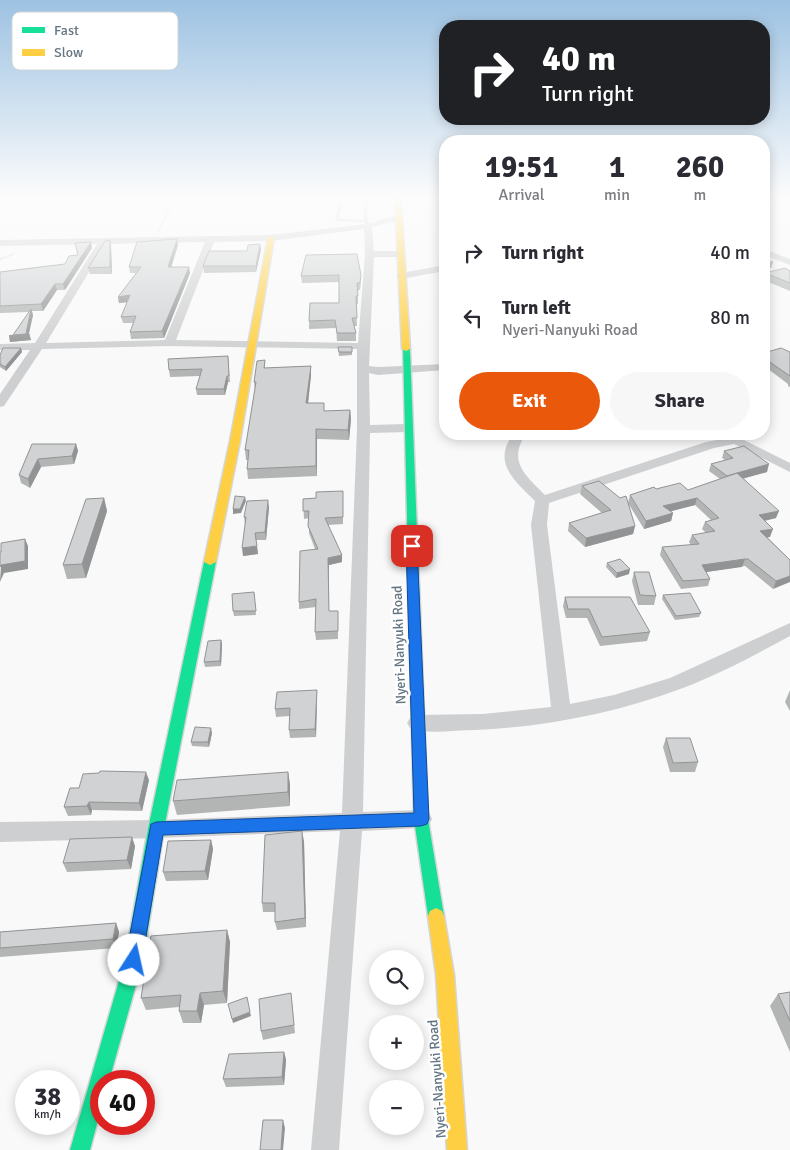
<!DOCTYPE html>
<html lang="en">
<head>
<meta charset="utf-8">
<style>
	body { margin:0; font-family:Signika,sans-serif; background:#f7f7f7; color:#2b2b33; height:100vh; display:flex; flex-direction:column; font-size:19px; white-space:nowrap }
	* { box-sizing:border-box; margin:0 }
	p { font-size:16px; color:#7c7c81 }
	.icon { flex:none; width:28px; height:28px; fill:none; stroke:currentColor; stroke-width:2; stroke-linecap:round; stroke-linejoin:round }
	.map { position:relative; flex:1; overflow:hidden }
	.details { position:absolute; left:439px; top:135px; width:331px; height:305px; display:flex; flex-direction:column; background:#fff; border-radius:20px; box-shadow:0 2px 12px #0003 }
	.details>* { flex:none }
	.top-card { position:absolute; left:439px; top:20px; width:331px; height:105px; border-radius:20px; box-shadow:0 2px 12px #0003; background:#202124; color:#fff; overflow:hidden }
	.controls { position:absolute; left:369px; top:950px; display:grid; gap:10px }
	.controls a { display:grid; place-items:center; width:55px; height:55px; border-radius:50%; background:#fff; box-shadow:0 2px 12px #0003; font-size:25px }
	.speed { position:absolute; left:15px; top:1070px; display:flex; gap:10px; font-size:25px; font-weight:700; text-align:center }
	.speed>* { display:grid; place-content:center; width:65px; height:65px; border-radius:50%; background:#fff; box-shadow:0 2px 12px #0003; line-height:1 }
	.speed small { font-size:12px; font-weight:400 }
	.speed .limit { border:8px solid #d22; background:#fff; color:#111 }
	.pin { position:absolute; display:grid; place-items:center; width:42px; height:42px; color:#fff; margin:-21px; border-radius:10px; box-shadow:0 2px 8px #0006 }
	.me { position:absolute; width:55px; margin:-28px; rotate:10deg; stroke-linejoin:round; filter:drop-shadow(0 0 4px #0008) }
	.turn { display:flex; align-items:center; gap:18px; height:105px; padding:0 20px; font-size:22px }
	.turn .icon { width:65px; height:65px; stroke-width:2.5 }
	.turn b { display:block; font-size:35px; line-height:42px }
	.eta { display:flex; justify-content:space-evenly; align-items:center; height:85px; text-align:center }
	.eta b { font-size:30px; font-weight:700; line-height:35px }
	.action { display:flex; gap:10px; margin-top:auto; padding:10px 20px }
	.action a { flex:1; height:58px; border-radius:30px; background:#ea580c; color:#fff; font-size:20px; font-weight:700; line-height:58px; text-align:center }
	.action a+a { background:#f7f7f7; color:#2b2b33 }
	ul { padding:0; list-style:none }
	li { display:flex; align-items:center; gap:15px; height:65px; padding:0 20px }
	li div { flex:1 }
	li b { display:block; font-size:19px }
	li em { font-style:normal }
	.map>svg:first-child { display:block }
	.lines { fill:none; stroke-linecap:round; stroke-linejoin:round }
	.fast-casing { stroke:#d5d6d7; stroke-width:3 }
	.slow-casing { stroke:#d5d6d7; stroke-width:3 }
	.path { stroke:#cbcccd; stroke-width:2; stroke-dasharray:1 1; stroke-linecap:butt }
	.lane { fill:#cecfd0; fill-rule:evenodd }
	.street { fill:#cecfd0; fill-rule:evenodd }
	.fast { fill:#16e098; fill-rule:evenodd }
	.slow { fill:#ffcf43; fill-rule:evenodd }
	.wall { fill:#b3b5b5 }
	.shaded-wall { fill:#929394 }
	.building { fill:#d0d2d3; stroke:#929394 }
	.route { fill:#1a73e8; stroke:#114b97 }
	.labels { text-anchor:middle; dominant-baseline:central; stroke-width:5; stroke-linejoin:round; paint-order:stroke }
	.street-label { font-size:14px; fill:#657683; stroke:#fff }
	.key { fill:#fff; stroke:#d1d6da; stroke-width:1 }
	.key-label { font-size:14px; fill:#657683 }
</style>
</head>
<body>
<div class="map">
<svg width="790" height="1150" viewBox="0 0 790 1150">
	<rect width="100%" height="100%" fill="#f9f9f9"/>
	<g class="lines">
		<defs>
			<g id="fast">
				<path d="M403,347L410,349L428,819L444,916L442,921L436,924L430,921L428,916L414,819Z"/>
				<path d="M210,559L216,562L164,829L143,960L109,1081H101V1109L90,1150H70L125,960L148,829L204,562Z"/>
			</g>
			<g id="slow">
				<path d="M395,198H401L410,349L406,351L402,349Z"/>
				<path d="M271,236L274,238L240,441L216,562L210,565L204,562L230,441L268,238Z"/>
				<path d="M436,908L442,911L444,916L454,975L467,1150H447L436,975L428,916L430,911Z"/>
			</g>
		</defs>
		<use href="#fast" class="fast-casing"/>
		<use href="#slow" class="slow-casing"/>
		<g class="path">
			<path d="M159,231L174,198"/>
			<path d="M0,259L14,254"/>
		</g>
		<path class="lane" d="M340,198H344L339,217L340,219L364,220V198H368L367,216L370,227H366L365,222L337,221L335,217Z"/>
		<g class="street">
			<path d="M764,198H775L764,201Z"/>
			<path d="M397,215L401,218L400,220L372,227L374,251H399L404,254L399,257H374L369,366L378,367L445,364V370L378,375L369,373L370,425L408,424L414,428L408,432L370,433L363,812L421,810L429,812L432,819L429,826L421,828L362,831L339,1150H311L340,831L156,838L0,842V822L156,820L342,813L357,429V349L169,346L42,349L4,406L0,407V394L30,350H0V344L35,343L97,244L0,246V240L271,235L367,224ZM364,229L365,254L358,343L176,340L214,242L271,241ZM205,242L165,340L46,343L106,244Z"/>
			<path d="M764,249L790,259V265L764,255Z"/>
			<path d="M445,265V271L401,279L396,276L401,273Z"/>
			<path d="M513,434H526C507,461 526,476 545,495L706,442L736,436L790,463V472L734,444L714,448L549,503L547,525L570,704L614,695L670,678L790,623V636C755,655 720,674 683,688C617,713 545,727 475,730C454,730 429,735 410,728L407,723L410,718L417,715L483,714L551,707L531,525L535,501C514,480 492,463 513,434Z"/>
		</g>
		<use href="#fast" class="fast"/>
		<use href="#slow" class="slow"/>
	</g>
	<g class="wall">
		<path d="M91,242L92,248L65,290H57L43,311H32L33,315L29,333L31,340L10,342L9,335H13L29,312L0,313V272L65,264L78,255Z"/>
		<path d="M260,244L261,250L256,272L204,273L203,266L247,251Z"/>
		<path d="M178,245L171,267L190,273L164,338L131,339L130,332L133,323H123L121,317L127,302L119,303L118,297L136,273H130L129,267Z"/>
		<path d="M111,246L112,274H90L88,268Z"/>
		<path d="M306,255L361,283L360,290H358V304H356L357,326H354L356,333V341H337L336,328L309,329V321L339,303V282L302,283L301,276Z"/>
		<path d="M790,271V291L764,280L765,273Z"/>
		<path d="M338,347H352V355L339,356Z"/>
		<path d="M21,348L22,352L6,371L0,367V355Z"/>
		<path d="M790,352V387L788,386V384L764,366V353Z"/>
		<path d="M228,356L230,382H228L225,395H197L196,389L200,376L170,377L169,370Z"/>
		<path d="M265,360V368L311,366V375L308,403L325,411L350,410L351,419L349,440L317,439V476L248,479L247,469L248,460H246L245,450L255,391L254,382Z"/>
		<path d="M32,444H76L78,451L74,464L41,467L30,488L21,483L19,475Z"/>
		<path d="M724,451L767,472L743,478L776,518L765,521L770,537H767L790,560L773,589L745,566L706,572L710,579L708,586L681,589L660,555L662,547L691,545L689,542L692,535L706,533L702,529L705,522L711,520L695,505L670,511L673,513L671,521L644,529L628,503L630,495L656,489L688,490L720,479L709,471L711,464L725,460L722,458Z"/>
		<path d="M582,486L635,526L633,534L585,547L568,531L569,523L602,513L580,494Z"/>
		<path d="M343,491V524L328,525L342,562L329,565V611H338V639L316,640L315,632L316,607L299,609V602L315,549L309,533V518L304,519L303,499L316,498Z"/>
		<path d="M104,498L107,511L86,578L67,579L63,565Z"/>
		<path d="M269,507L266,540H256L258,554L243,556L245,524L244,517Z"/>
		<path d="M607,563L629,574L616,578L606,567Z"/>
		<path d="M634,572L656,596L654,605H638L632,581Z"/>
		<path d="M254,592L256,615L234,616L233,611Z"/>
		<path d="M663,595L701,613L699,617L675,620L662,599Z"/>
		<path d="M565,597L650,632L647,641L600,646L587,618H566L563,606Z"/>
		<path d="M221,640L222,644L221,666L205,667L204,662Z"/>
		<path d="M317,690V698L316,737L290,738L289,730L290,716L276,717L275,709Z"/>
		<path d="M790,690V711L785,702Z"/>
		<path d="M212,733L209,747L192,746L191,742Z"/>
		<path d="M666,738L698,762L695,772H670L663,747Z"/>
		<path d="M288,772L290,785V806L177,815L173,801Z"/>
		<path d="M149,780L142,811L92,810L91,815L68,816L64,807L79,788Z"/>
		<path d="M211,840L213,849L208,880L166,881L163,872Z"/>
		<path d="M304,841L306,927L277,930L275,922V912H263L262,903Z"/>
		<path d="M135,846L131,869L67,872L63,863Z"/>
		<path d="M116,923L119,932L116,948L0,957V932Z"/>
		<path d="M227,930L230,942L227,1003L204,1005L201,1023H183L179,1011V1007L146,1010L141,998Z"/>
		<path d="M790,992V1052L770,1006L778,994Z"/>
		<path d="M292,1002L295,1033L263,1040L261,1031Z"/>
		<path d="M284,1052L286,1060L284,1085L226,1087L223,1079Z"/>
	</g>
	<g class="shaded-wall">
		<path d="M177,239L178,245L169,274L168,267Z"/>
		<path d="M110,240L111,246L112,274L110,267Z"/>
		<path d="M91,242L92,248L65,290L63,284Z"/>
		<path d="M260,244L261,250L256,272V266Z"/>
		<path d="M773,262L771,268L764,270V265Z"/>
		<path d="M189,267L190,273L164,338L162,331Z"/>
		<path d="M55,284L57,290L43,311L41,304Z"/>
		<path d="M130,295L131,302L119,303L118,297Z"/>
		<path d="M31,309L33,315L29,333L31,340L10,342L9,335L26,334Z"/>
		<path d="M21,348L22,352L6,371L5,367Z"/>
		<path d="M311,366V375L307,413L306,403Z"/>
		<path d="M227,376L228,382L225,395L224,389Z"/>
		<path d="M350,410L351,419L349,440L348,430Z"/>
		<path d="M316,429L317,439V476L316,466Z"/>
		<path d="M76,444L78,451L74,464L72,456Z"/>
		<path d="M38,459L41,467L30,488L28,479Z"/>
		<path d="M769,464L767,472L735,481L737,473Z"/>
		<path d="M245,497L246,501L241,513L233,514V509Z"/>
		<path d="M104,498L107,511L86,578L82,564Z"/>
		<path d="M697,498L695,505L661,514L663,506Z"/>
		<path d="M268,500L269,507L266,540L265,532Z"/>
		<path d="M779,511L776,518L757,522L759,515Z"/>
		<path d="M673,513L671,521L644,529L646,521Z"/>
		<path d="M635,526L633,534L585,547L586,538Z"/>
		<path d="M773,529L770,537L758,539L760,531Z"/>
		<path d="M25,539L28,546V569L4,573L0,582L1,565Z"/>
		<path d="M257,546L258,554L243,556L242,548Z"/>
		<path d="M342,555V562L329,565V619L328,558Z"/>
		<path d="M745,559L742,567L699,573L702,565Z"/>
		<path d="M630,569L629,574L616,578L617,573Z"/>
		<path d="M790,576V582L773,589L776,581Z"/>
		<path d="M221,640L222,644L221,666L220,661Z"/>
		<path d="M317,690V698L316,737L315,729Z"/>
		<path d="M211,728L212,733L209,747L208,742Z"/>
		<path d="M146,772L149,780L142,811L139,803Z"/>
		<path d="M288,772L290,785V806L288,792Z"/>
		<path d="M89,802L92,810L91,815L87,806Z"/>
		<path d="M302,831L304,841L306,927L305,918Z"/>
		<path d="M132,837L135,846L131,869L127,860Z"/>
		<path d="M211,840L213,849L208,880L205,871Z"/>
		<path d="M116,923L119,932L116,948L113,939Z"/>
		<path d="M227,930L230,942L227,1003L223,991Z"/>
		<path d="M200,993L204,1005L201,1023L197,1011Z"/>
		<path d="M250,1012L251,1016L233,1023L232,1019Z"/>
		<path d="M284,1052L286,1060L284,1085L282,1077Z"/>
		<path d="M283,1120L285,1128L283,1150H281Z"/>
	</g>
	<g class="building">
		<path d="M177,239L168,267H189L162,331L130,332L136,316L121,317L130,295L118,297L141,267H129L137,242Z"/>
		<path d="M110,240V267L88,268L105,241Z"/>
		<path d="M91,242L63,284H55L41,304L0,306V272L65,264L69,256L78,255L75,243Z"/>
		<path d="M260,244L256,266H203L209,251H247L248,245Z"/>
		<path d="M357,254L361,275L360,283H357L358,296H356L357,318H352L356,333H337L335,320L309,321L310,303H339V275L301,276L306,255Z"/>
		<path d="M764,258L773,262L764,265V274Z"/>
		<path d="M785,268L790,271V283L765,273Z"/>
		<path d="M31,309L26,334L13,335Z"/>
		<path d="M338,347H352V352H339Z"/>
		<path d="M3,348H21L5,367L0,364V355Z"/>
		<path d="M781,348L790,352V376L764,358V353Z"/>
		<path d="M228,356L229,376H227L224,389H196L202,369L169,370L168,359Z"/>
		<path d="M265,360L264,368L311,366L306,403H324V411L350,410L348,430L316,429V466L247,469L249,450H245L256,382H254L257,361Z"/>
		<path d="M32,444H76L72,456L38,459L28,479L19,475Z"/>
		<path d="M744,446L769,464L737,473L779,511L759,515L773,529L760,531L790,560V576L776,581L748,559H745L702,565L710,579L683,581L662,547L699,544L692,535L715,531L705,522L719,518L697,498L663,506L673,513L646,521L630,495L654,487L656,489L680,483L688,490L737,473L727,476L711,464L733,458L724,451Z"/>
		<path d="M599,481L620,498L626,496L635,526L586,538L569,523L611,510L582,486Z"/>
		<path d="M343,491V517L325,518L342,555L328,558L329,611H338V631L315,632L316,599L299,602L300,551L318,549L308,526L309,511H303V499L316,498V492Z"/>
		<path d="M235,496L245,497L240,509H233Z"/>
		<path d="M104,498L82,564L63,565L86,499Z"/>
		<path d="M268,500L265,532L255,533L257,546L242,548L246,517H244L247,501Z"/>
		<path d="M25,539V561L1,565L0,567V552H1V543Z"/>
		<path d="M620,559L630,569L617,573L607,563Z"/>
		<path d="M634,572H649L656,596L640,595Z"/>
		<path d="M254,592L256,611H233L232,594Z"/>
		<path d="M690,593L701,613L676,616L663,595Z"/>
		<path d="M565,597H630L650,632L602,637L589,609H568Z"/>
		<path d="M221,640L220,661L204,662L208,641Z"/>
		<path d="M317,690L315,729L289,730L290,708L275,709L277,692Z"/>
		<path d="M195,727L211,728L208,742H191Z"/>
		<path d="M666,738H690L698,762L673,763Z"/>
		<path d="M100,771L146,772L139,803L89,802L87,806L64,807L70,788H79L83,774L99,773Z"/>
		<path d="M288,772V792L173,801L177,780Z"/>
		<path d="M302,831L305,918L275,922V903H262L265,835Z"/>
		<path d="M132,837L127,860L63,863L70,839Z"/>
		<path d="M211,840L205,871L163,872L168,841Z"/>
		<path d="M116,923L113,939L0,948V932Z"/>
		<path d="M227,930L223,991L200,993L197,1011H179L181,995L141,998L151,936Z"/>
		<path d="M790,992V1021L778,994Z"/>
		<path d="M291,993L294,1025L261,1031L259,999Z"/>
		<path d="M247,997L250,1012L232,1019L228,1004Z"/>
		<path d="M284,1052L282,1077L223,1079L229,1054Z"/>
		<path d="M263,1120H283L281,1150H260Z"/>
	</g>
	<linearGradient id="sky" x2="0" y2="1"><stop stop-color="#9dc2e2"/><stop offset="0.55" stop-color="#fcfcfc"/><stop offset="1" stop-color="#fcfcfc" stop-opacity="0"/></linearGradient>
	<rect width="790" height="359" fill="url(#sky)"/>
	<path class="route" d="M412,542L417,546L429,819L427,824L421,826L163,835L142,960L140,966L134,968L128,966L125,960L151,824L156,822L414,813L406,546Z"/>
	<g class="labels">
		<g class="street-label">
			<text transform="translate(399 645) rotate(-92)">Nyeri-Nanyuki Road</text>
			<text transform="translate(437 1079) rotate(-94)">Nyeri-Nanyuki Road</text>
		</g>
	</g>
	<rect x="12" y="12" width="166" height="58" rx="8" class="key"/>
	<rect x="22" y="27" width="23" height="6" fill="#16e098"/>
	<rect x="22" y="49" width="23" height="7" fill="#ffcf43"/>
	<g class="key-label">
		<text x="54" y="35">Fast</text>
		<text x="54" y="57">Slow</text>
	</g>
</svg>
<div class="controls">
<a><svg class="icon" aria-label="search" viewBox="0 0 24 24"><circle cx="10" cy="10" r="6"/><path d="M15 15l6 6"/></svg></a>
<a>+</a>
<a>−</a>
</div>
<div class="speed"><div>38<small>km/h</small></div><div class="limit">40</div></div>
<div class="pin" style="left:412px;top:546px;background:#d93025"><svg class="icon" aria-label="arrive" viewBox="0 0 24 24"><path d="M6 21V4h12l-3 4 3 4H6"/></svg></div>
<svg class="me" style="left:134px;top:960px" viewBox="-20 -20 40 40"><circle r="19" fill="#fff"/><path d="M0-13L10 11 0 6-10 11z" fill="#1a73e8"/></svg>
<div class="top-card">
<div class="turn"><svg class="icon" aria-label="right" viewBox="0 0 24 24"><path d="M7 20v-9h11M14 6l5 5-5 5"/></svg><div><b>40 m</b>Turn right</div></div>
</div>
<section class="details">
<div class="eta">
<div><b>19:51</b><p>Arrival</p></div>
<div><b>1</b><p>min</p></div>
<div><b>260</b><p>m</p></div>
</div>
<ul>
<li><svg class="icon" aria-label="right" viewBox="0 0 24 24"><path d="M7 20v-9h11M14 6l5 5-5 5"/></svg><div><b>Turn right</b></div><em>40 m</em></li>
<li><svg class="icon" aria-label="left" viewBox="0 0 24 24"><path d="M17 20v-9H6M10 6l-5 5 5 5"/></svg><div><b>Turn left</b><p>Nyeri-Nanyuki Road</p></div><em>80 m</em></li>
</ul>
<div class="action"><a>Exit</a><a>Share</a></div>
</section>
</div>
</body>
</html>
